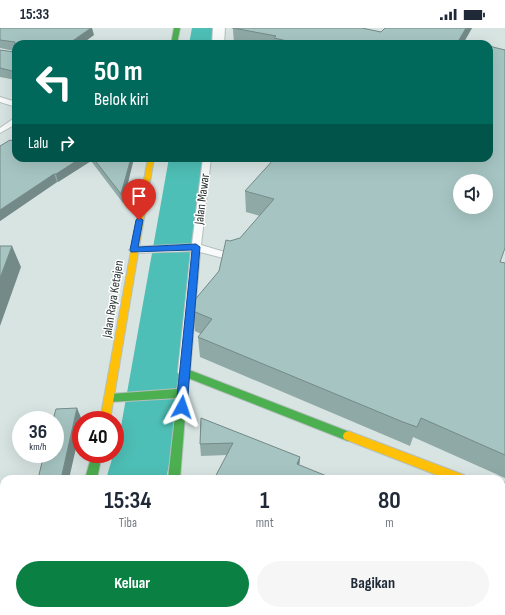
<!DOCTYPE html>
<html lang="id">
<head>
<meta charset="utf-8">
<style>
	body { margin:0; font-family:"Sofia Sans Condensed",sans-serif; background:#f6f6f7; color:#1f2937; height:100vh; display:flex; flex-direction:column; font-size:15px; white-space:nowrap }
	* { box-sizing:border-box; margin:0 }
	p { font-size:13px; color:#747a83 }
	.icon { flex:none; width:22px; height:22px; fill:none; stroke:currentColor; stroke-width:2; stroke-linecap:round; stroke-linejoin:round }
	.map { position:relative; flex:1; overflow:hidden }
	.drawer { position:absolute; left:0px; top:447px; width:505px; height:140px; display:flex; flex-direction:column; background:#fff; border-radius:12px 12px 0 0; box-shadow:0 4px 16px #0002 }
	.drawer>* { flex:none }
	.top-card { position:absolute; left:12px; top:12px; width:481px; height:122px; border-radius:12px; box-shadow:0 4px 16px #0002; background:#00695c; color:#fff; overflow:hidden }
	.fabs { position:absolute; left:453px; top:146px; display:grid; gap:8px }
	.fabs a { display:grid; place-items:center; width:40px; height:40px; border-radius:50%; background:#fff; box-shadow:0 4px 16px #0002; font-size:20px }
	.speed { position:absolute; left:12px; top:383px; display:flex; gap:8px; font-size:20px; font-weight:700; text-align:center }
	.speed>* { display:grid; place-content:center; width:52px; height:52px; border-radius:50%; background:#fff; box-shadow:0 4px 16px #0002; line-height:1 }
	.speed small { font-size:10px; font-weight:400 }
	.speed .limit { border:6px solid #d22; background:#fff; color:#111 }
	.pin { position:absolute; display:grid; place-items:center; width:34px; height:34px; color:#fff; margin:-41px -17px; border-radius:50% 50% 50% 0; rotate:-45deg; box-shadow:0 0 4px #0007 }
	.pin .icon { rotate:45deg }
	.me { position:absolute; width:44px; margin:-22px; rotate:5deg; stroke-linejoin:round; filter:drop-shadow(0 0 3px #0008) }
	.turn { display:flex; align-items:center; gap:14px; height:84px; padding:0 16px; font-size:18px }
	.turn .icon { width:52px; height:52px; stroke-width:2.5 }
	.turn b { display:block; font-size:28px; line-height:34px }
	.then { display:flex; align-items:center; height:38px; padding:0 16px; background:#0003; gap:8px; font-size:15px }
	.eta { display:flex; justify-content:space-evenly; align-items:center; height:68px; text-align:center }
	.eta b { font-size:24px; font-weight:700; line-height:28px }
	.primary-button { display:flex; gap:8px; margin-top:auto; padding:8px 16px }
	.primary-button a { flex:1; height:46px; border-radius:24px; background:#0b8043; color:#fff; font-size:16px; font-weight:700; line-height:46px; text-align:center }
	.primary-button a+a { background:#f6f6f7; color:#1f2937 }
	.status { display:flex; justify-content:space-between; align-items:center; height:28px; padding:0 20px; background:#fff; direction:ltr }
	.status svg { height:11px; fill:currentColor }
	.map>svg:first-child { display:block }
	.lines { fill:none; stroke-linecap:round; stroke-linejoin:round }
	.river { fill:#4ebfb6; fill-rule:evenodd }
	.lane-casing { stroke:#b5bfbe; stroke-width:2 }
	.street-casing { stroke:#b5bfbe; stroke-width:2 }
	.fast-casing { stroke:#b5bfbe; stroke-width:2 }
	.slow-casing { stroke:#b5bfbe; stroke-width:2 }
	.lane { fill:#f9fbfb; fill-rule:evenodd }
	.street { fill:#f9fbfb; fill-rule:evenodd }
	.fast { fill:#4caf50; fill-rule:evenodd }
	.slow { fill:#ffc107; fill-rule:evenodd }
	.wall { fill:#8fa9a7 }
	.shaded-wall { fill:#748a88 }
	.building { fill:#a6c5c2; stroke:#748a88; fill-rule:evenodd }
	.route { fill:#1a73e8; stroke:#114b97 }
	.labels { text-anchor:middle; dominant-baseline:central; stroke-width:3; stroke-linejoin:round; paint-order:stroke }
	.street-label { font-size:13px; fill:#2b3433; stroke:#fff }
</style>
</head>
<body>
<div class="status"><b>15:33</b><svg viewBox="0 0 49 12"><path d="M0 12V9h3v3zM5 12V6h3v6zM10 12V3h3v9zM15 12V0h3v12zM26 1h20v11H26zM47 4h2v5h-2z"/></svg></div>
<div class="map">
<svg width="505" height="587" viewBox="0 0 505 587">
	<rect width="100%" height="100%" fill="#d7e4e2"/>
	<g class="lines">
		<g class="river">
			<path d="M192,0H220L217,16H189Z"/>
			<path d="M169,130H205L176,404L166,451H106L120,404Z"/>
			<path d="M69,583H137L136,587H68Z"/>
		</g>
		<defs>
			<g id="lane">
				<path d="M0,69L16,74V79L0,74Z"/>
				<path d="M13,91H16V96L0,105V100Z"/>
				<path d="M203,130H211L201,217L235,227L236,229L231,232L200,224L190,344L188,347L184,349L180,347L178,344L191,223L134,225L129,222L134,219L192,216Z"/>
			</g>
			<g id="street">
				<path d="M213,0H225L224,16H212Z"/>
				<path d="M501,454L505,455V482L501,481Z"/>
				<path d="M0,504L4,506V538L0,536Z"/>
				<path d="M143,583H175L174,587H142Z"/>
			</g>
			<g id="fast">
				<path d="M174,0H180L177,16H171Z"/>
				<path d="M184,340L352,405L353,408L352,411L348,413L188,350L180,451H168L177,370L110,374L106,373L105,370L106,367L110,366L177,361L181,341Z"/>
				<path d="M92,426H102L97,451H85Z"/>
				<rect x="54" y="583" width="12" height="4"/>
			</g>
			<g id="slow">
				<path d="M148,130H154L110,392H100Z"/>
				<path d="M348,403L464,447L466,451H447L344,411L343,408L344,405Z"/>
			</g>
		</defs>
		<use href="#lane" class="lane-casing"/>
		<use href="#street" class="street-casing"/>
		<use href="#fast" class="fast-casing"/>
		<use href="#slow" class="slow-casing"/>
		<use href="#lane" class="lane"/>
		<use href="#street" class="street"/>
		<use href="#fast" class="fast"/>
		<use href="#slow" class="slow"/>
	</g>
	<g class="wall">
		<path d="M0,0L94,7L16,16V52L0,49V22L14,24V23L0,20Z"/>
		<path d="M231,0H362L381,4L472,0L464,13L478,16H234L233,1Z"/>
		<path d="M0,118L16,130H134L123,175L91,133L58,154H57L0,193Z"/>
		<path d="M245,163L505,235V450L413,409L410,418L396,412L200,329L198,309L201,306L195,303L193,283L219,243L230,213L240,210L260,188L246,184Z"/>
		<path d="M201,390L300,429L299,437L227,427L201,428L200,416Z"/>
		<path d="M269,583H303L302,587H278Z"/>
		<path d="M335,583H373L372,587H342Z"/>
	</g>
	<g class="shaded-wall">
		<path d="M91,0H92L94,7L82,16H68Z"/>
		<path d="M466,0H472L463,16L459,12Z"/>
		<path d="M81,130H90L91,133L58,154L56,146Z"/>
		<path d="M131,130H134L123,175L121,166Z"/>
		<path d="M54,146L57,154L0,193V182Z"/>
		<path d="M12,218L21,239L0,298V250Z"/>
		<path d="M77,380L82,392H81V398L69,451H61Z"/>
		<path d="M300,429L299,440L297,436Z"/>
	</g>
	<g class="building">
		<path d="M0,0H91L68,16H16V44L0,40V22L14,24L15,14L0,12Z"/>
		<path d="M233,0H362L381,4L385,0H466L459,12L478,16H300L274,10L276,8Z"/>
		<path d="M489,18L505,22V220L500,234L505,235V427L421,390L417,399L403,394L198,309L212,291L193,283V274L219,243L226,212L230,213L240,210L274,171L245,163L275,130H489ZM460,153H486V179H460Z"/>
		<path d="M10,112L16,114V130H81L56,146H54L0,182V118Z"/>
		<path d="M93,130H131L121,166Z"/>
		<path d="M0,218H12L0,250Z"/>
		<path d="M77,380L61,451H38L44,426H55V392H53L56,381Z"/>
		<path d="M201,390L300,429L297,436L334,451H214L233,415L200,416Z"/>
		<path d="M501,487L505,488V535L501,551Z"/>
		<path d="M289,583H303L301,587H298Z"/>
		<path d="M353,583H373L372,587H361Z"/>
	</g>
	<path class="route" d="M139,189L143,192L138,219L196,216L200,219L187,379L182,384L176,379L192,222L131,224L130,222L136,192Z"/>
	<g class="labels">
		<g class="street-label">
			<text transform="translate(202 171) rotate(-83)">Jalan Mawar</text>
			<text transform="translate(113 271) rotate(-81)">Jalan Raya Ketajen</text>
		</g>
	</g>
</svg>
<div class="fabs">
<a><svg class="icon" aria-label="sound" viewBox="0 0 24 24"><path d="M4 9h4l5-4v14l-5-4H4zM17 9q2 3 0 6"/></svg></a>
</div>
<div class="speed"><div>36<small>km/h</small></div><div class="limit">40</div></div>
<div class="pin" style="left:139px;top:192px;background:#d93025"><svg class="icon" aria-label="arrive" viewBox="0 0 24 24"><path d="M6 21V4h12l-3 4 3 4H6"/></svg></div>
<svg class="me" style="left:182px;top:379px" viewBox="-20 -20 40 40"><path d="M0-17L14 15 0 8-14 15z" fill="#1a73e8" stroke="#fff" stroke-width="4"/></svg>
<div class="top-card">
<div class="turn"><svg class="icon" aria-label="left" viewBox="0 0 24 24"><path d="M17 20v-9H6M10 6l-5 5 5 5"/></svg><div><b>50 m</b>Belok kiri</div></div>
<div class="then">Lalu<svg class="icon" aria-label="right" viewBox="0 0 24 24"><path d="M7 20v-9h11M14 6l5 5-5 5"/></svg></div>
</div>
<section class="drawer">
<div class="eta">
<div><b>15:34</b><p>Tiba</p></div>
<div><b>1</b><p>mnt</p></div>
<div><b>80</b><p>m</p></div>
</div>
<div class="primary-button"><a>Keluar</a><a>Bagikan</a></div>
</section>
</div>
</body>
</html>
